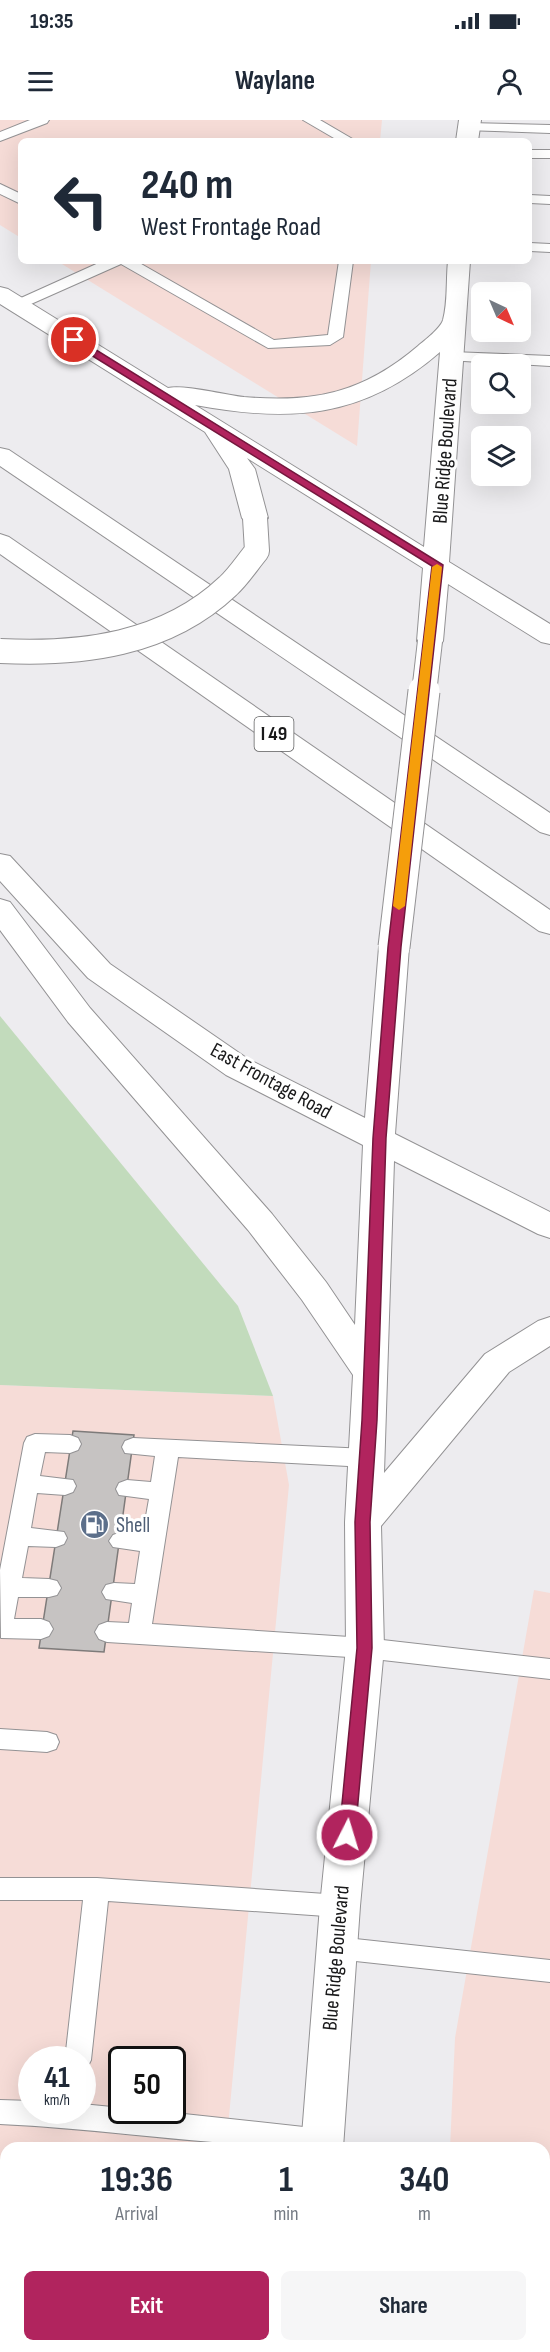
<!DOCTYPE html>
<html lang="en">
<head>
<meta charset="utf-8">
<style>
	body { margin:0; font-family:"Sofia Sans Condensed",sans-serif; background:#f6f6f7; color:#1f2937; height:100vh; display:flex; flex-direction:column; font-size:22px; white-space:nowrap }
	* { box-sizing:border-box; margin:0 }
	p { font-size:20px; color:#747a83 }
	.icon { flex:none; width:33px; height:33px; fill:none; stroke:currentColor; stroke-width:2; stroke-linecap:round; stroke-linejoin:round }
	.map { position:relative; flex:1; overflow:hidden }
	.panel { position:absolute; left:0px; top:2022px; width:550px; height:210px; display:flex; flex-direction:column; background:#fff; border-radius:18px 18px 0 0; box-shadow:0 6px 24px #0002 }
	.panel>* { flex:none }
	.top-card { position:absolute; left:18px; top:18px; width:514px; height:126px; border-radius:9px; box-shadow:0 6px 24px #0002; background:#fff; color:#1f2937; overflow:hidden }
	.needle { width:39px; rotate:136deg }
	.buttons { position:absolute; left:471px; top:162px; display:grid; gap:12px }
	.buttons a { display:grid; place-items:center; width:60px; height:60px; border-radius:9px; background:#fff; box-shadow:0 6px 24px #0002; font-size:30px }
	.speed { position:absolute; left:18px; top:1926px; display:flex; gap:12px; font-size:30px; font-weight:700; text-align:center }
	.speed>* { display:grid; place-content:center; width:78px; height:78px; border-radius:50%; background:#fff; box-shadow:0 6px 24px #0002; line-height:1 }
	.speed small { font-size:15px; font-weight:400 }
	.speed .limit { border:3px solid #111; border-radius:9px; background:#fff; color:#111 }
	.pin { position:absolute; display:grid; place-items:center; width:51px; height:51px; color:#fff; margin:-26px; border:3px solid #fff; border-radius:50%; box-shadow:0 2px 6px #0007 }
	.me { position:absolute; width:66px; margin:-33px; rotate:5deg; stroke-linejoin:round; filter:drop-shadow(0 0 4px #0008) }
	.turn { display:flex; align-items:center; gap:21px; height:126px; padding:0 24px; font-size:27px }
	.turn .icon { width:78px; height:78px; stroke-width:2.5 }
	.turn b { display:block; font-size:42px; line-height:51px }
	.eta { display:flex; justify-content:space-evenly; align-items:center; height:102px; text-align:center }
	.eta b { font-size:36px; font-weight:700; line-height:42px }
	.primary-button { display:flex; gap:12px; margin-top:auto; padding:12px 24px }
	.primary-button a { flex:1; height:69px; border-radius:9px; background:#b1245e; color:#fff; font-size:24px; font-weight:700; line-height:69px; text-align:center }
	.primary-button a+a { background:#f6f6f7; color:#1f2937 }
	.status { display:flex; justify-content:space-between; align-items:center; height:42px; padding:0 30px; background:#fff; direction:ltr }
	.status svg { height:16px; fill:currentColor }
	header { display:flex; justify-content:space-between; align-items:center; height:78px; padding:0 24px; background:#fff; font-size:27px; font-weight:700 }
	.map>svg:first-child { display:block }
	.commercial { fill:#f6dcd7; fill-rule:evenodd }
	.green { fill:#c2dbbc }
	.building { fill:#c6c3c2; stroke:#7e7b7a; stroke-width:1.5 }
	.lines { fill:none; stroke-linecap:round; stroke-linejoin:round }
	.lane-casing { stroke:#939294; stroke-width:2 }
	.secondary-casing { stroke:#939294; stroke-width:2 }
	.highway-casing { stroke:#939294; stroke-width:2 }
	.lane { fill:#fff; fill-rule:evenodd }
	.secondary { fill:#fff; fill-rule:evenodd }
	.highway { fill:#fff; fill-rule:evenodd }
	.secondary-bridge-far1-casing { stroke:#939294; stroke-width:26; stroke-linecap:butt }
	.secondary-bridge-casing { stroke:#939294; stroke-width:33; stroke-linecap:butt }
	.secondary-bridge-far1 { stroke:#fff; stroke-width:24 }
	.secondary-bridge { stroke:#fff; stroke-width:31 }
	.route { fill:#b1245e; stroke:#73173d; stroke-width:1.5 }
	.slow { fill:#f59e0b }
	.labels { text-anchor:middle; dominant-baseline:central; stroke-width:6; stroke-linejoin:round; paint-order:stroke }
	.shield { fill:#fff; stroke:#5e5e5f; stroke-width:1.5 }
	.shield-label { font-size:20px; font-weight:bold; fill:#19191a }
	.street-label { font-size:21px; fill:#19191a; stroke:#fff }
	.service-label { font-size:21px; fill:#4e5e75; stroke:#fff; text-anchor:start }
</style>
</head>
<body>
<div class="status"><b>19:35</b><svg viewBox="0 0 49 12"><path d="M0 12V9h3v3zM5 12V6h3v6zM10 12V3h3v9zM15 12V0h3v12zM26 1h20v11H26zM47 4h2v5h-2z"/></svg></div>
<header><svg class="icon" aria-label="menu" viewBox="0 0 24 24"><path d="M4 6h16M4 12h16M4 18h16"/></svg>Waylane<svg class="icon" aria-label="person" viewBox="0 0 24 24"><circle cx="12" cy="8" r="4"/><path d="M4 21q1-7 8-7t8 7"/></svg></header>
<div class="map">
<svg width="550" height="2232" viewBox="0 0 550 2232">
	<rect width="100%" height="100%" fill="#edecef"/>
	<g class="commercial">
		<path d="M0,0H382L380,21H21V118L0,105Z"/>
		<path d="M57,141H371L357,326Z"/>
		<path d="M0,1265L273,1276L289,1365L226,2028H6V2226H208L207,2232H0ZM32,1940H82V1990H32ZM122,1940H172V1990H122Z"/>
		<path d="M534,1470L550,1473V2232H441V2226H544V2028H450L455,1918Z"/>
	</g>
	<path class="green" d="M0,896L238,1186L273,1276L0,1265Z"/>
	<path class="building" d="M73,1311L134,1315L104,1532L39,1528Z"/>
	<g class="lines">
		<defs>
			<g id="lane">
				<path d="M30,0H49L47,3L0,21V12Z"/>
				<path d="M303,0H320L356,21H339Z"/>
				<path d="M469,3L550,5V13L464,10L462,7L464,4Z"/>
				<rect x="530" y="30" width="20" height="8"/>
				<path d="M0,64L21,74V84L0,74Z"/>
				<path d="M530,75L550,76V84L530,83Z"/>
				<path d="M530,123L550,124V132L530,131Z"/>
				<path d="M103,141H136L274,220L328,215L339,141H353L343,217L330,225L268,228L121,144L22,188L17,189L10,185L12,182Z"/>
				<path d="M452,232L550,236V246L447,240L444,237Z"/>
				<path d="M35,1314L70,1315L78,1318L81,1324L78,1330L70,1333L45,1332L40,1356L73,1360L76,1366L73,1372L65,1375L37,1373L31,1408L64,1412L67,1418L64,1424L56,1427L28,1426L22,1458L49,1459L57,1461L61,1468L57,1475L49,1477H18L14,1499H41L49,1502L53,1509L49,1516L41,1519L1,1518L0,1450L24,1323L27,1317Z"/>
				<path d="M133,1318L367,1329L375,1332L378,1338L375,1344L367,1347L178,1337L152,1504L365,1518L550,1539V1559L365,1538L107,1522L99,1519L95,1512L99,1505L107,1502L129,1503L132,1483L106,1479L102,1472L106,1465L114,1463L135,1464L140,1431L113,1427L109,1421L113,1415L121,1412L143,1413L149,1379L119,1375L116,1369L119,1363L127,1360L151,1362L155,1336L125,1333L122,1327L125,1321Z"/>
				<path d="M0,1609L47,1612L56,1615L59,1622L56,1629L47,1632L0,1629Z"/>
				<path d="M0,1758H97L340,1775L349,1778L353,1786L349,1794L340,1797L108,1781L91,1940L87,1948L82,1950V1940H65L83,1780H0Z"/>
				<path d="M337,1817L550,1840V1862L337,1839L328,1836L324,1828L328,1820Z"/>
				<path d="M0,1980L32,1981V1990H82V1984L122,1988V1990H147L322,2009L332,2012L335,2021L332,2028C221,2028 111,2009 0,2004Z"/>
				<path d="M544,2108L550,2109V2135L544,2134Z"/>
				<path d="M0,2187L6,2189V2217L0,2215Z"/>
				<path d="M544,2215L550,2221V2232H524V2226H544Z"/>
				<path d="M48,2226H81L83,2232H50Z"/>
			</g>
			<g id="secondary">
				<path d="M459,0H481L478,21H456Z"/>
				<path d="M448,141H470L449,442L550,504V524L541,522L448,464L443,521L439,527L430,529L421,527L417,521L423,448L247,338L255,349L268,398L264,403L255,406L246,403L242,398L229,349L205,312L0,184V167L8,169L168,268C182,264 226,275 244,277C314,283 363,273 418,226C425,220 440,209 443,200C448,182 446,160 448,141ZM440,232L424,427L195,285C292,303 364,298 440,232Z"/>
				<path d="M0,734L10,736L110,844L248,939L365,998L379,827L383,820L394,817L405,820L409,827L395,1014L550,1092V1118L538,1114L394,1041L384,1353L485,1234L538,1201L550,1197V1226L509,1252L381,1406L384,1528L360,1786L343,2028H301L320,1786L346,1528L345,1402L353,1255L302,1180L248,1110L68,902L0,810V779L10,782L90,888L272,1094L326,1162L355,1205L363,1025L226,955L88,858L0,761Z"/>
				<path d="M286,2226H330L329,2232H285Z"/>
			</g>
			<g id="highway">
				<path d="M0,328L9,330L550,693V715L540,712L0,346Z"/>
				<path d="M0,414L9,417L550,790V814L539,811L0,434Z"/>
			</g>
		</defs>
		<use href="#lane" class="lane-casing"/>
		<use href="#secondary" class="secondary-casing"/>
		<use href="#highway" class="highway-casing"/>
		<use href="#lane" class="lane"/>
		<use href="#secondary" class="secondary"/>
		<use href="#highway" class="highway"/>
		<defs>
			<g id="secondary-bridge-far1">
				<path d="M0,531C81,535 166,525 228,466C239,456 247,443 257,431L255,398"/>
				<path d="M424,573L430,521"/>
			</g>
			<path id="secondary-bridge" d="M394,827L424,571"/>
		</defs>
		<use href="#secondary-bridge-far1" class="secondary-bridge-far1-casing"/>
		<use href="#secondary-bridge" class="secondary-bridge-casing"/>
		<use href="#secondary-bridge-far1" class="secondary-bridge-far1"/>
		<use href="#secondary-bridge" class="secondary-bridge"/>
	</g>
	<path class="route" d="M70,218H77L443,445L401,827L386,1018L377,1300L370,1402L372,1528L355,1715L353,1720L347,1722L341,1720L339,1715L357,1528L355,1402L362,1300L373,1018L388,827L432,446L70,222Z"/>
	<path class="slow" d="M437,444L442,447L405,786L399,790L393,786L432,447Z"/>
	<defs>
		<symbol id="fuel-disc" viewBox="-11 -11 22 22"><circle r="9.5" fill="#5c6f8a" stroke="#fff"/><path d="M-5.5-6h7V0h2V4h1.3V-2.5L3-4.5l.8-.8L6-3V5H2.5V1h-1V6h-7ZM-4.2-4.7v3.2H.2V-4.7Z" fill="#fff"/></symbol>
	</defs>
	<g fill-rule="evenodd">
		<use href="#fuel-disc" x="78" y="1388" width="33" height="33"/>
	</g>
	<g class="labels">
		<rect class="shield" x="254.5" y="597" width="39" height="34" rx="4.5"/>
		<g class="shield-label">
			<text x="274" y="614">I 49</text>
		</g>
		<g class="street-label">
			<text transform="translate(445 331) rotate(-86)">Blue Ridge Boulevard</text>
			<text transform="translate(271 961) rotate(29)">East Frontage Road</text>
			<text transform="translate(336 1838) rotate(-85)">Blue Ridge Boulevard</text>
		</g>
		<g class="service-label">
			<text x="116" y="1405">Shell</text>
		</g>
	</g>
</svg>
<div class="buttons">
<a><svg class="needle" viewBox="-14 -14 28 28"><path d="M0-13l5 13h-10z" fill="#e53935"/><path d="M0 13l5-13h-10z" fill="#747a83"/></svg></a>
<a><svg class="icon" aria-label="search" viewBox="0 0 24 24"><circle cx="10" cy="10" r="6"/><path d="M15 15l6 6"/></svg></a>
<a><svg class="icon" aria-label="layers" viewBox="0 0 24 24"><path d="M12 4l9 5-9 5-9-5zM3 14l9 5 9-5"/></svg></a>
</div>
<div class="speed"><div>41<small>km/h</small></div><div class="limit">50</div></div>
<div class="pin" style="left:74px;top:220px;background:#d93025"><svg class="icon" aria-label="arrive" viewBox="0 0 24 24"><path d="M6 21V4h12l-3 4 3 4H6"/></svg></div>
<svg class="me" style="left:347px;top:1715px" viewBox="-20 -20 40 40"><circle r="17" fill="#b1245e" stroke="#fff" stroke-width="3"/><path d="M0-11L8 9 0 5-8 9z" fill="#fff"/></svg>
<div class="top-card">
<div class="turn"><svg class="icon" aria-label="left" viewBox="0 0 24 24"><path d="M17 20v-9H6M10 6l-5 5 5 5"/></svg><div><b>240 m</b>West Frontage Road</div></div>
</div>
<section class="panel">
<div class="eta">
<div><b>19:36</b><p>Arrival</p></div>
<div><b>1</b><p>min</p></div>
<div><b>340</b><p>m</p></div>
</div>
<div class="primary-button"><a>Exit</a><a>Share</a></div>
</section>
</div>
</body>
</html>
